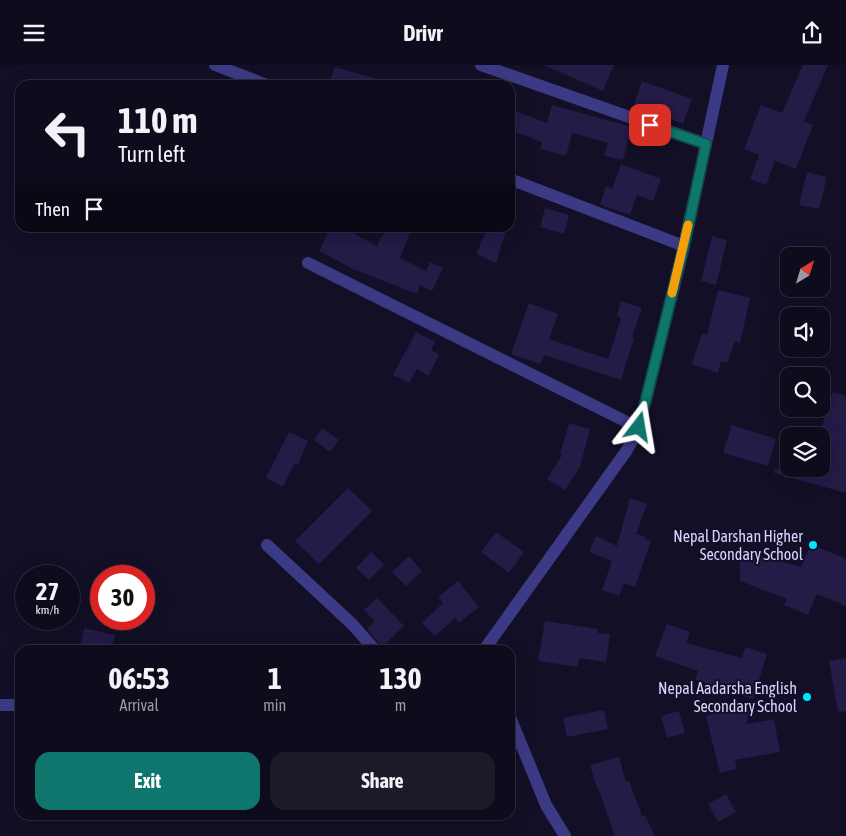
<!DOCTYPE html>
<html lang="en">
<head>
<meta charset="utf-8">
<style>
	body { margin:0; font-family:"Asap Condensed",sans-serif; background:#1c1929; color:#f1f3f6; height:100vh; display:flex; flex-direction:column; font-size:19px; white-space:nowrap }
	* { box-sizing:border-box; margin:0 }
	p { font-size:16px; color:#9b9ba3 }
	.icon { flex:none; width:28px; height:28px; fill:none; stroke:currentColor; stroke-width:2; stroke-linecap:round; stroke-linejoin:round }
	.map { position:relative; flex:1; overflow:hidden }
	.drawer { position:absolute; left:15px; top:580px; width:500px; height:175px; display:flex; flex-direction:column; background:#0e0b1c; border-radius:15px; box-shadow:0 5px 20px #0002,0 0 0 1px #2e2b3b }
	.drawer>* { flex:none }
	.top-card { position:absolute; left:15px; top:15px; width:500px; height:152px; border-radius:15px; box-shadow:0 5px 20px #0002,0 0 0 1px #2e2b3b; background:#0e0b1c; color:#f1f3f6; overflow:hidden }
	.needle { width:32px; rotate:38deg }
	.controls { position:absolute; left:780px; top:182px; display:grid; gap:10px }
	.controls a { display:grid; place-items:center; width:50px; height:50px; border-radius:10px; background:#0e0b1c; box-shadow:0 5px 20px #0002,0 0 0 1px #2e2b3b; font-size:25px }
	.speed { position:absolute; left:15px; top:500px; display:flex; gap:10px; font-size:25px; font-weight:700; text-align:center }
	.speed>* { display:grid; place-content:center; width:65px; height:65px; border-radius:50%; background:#0e0b1c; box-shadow:0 5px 20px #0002,0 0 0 1px #2e2b3b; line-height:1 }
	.speed small { font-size:12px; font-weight:400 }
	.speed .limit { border:8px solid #d22; background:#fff; color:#111 }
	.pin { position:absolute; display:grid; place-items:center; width:42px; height:42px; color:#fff; margin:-21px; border-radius:10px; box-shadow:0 2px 8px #0006 }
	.me { position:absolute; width:55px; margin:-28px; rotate:14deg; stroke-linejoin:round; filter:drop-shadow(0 0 4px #0008) }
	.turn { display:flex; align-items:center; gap:18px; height:105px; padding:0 20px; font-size:22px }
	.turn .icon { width:65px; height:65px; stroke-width:2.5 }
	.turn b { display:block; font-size:35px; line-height:42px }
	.then { display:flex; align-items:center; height:48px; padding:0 20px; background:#0003; gap:10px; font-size:19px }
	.eta { display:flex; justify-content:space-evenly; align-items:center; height:85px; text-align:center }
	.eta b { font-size:30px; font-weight:700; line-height:35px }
	.action { display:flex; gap:10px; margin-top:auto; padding:10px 20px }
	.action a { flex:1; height:58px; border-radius:15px; background:#0f766e; color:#fff; font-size:20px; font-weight:700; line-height:58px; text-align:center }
	.action a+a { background:#1c1929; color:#f1f3f6 }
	header { display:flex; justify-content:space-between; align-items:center; height:65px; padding:0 20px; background:#0e0b1c; font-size:22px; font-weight:700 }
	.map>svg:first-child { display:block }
	.building { fill:#241b47 }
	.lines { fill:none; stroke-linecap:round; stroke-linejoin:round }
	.minor { stroke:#3d3a85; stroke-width:12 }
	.route-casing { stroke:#0a4d48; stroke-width:12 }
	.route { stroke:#0f766e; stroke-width:9 }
	.slow { stroke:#f59e0b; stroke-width:9 }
	.poi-dot { fill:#00e5ff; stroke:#130f26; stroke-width:2 }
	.labels { text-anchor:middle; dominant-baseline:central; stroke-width:4; stroke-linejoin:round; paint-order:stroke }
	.poi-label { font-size:16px; fill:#d9d4ff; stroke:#130f26; text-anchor:end }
</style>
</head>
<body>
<header><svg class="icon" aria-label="menu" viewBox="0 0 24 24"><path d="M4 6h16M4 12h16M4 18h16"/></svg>Drivr<svg class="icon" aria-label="share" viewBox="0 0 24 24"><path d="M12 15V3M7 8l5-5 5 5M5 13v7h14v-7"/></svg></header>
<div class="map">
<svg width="846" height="771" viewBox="0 0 846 771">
	<rect width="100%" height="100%" fill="#130f26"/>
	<g class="building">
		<path d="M544,0H614L603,26Z"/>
		<path d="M803,0H828L804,56L813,60L796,104L775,96L766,120L750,114L759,90L744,84L761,40L782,48Z"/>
		<path d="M335,2L383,16V20H329Z"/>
		<path d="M642,16L692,34L683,59L634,39Z"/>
		<path d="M552,40L632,62L623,95L604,91L608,78L572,68L566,91L540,84L542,77L510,65V44L547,58Z"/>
		<path d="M621,99L661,114L653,136L637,130L630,150L600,140L606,121L612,124Z"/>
		<path d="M807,107L827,112L819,144L799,140Z"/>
		<path d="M545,143L569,150L564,169L540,162Z"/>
		<path d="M331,162H342L377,181L380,174L390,162H412L400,193L426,206L430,197L443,203L432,226L420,220L417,229L353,204L319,186Z"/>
		<path d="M488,162H507L496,198L476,189Z"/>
		<path d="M712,171L727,175L716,220L701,216Z"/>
		<path d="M718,225L750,233L740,278L735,276L727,298L721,296L718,308L692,299L702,268L707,270Z"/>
		<path d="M621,236L642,243L632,272L634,273L621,315L544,290L540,299L511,289L529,238L558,249L549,274L608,294L621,253L617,251Z"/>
		<path d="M416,267L435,277L431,285L439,290L428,311L417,304L409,318L393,310Z"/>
		<path d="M833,327L846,331V428L774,408L775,404H821V363Z"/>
		<path d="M569,358L590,364L580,402L565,425L547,414L562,390L560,389Z"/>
		<path d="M732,360L776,374L768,401L723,388Z"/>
		<path d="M322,363L339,375L330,387L314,375Z"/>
		<path d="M289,367L308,376L298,400L294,399L283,422L266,413Z"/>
		<path d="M348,423L372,446L319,499L295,476Z"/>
		<path d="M630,433L647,439L636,469L646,472L645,474L651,476L635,522L624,518L619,531L602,525L612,496L589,487L596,471L617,481Z"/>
		<path d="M496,467L524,487L509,508L481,487Z"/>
		<path d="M811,479L846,494V541L817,529L808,550L784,540L787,534L740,516V485L801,502Z"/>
		<path d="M371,487L384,500L369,515L356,503Z"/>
		<path d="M409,491L422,506L406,521L392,507Z"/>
		<path d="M458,516L479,542L459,558L455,553L435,571L422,558L443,538L438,532Z"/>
		<path d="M377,533L404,561L382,582L367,564L375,556L364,545Z"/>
		<path d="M545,556L598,564V568L610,569L606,597L579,593L578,602L538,596Z"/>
		<path d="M667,559L690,567L686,578L742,593L745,582L767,589L753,634L695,614L698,606L655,591Z"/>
		<path d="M84,563L115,570L112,585H80Z"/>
		<path d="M846,593V646L838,647L829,596Z"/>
		<path d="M752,640L746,659L774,654L780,687L735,695L737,704L720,708L706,651Z"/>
		<path d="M604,645L608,664L567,672L563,653Z"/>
		<path d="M679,646L685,668L667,673L661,651Z"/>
		<path d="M619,692L626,717L629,716L642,751L645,750L655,771H615L598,723H597L590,700Z"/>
		<path d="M726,729L736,747L718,757L708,739Z"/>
	</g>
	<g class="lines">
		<g class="minor">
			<path d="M215,0L267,20"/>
			<path d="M481,0L706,79"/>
			<path d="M510,114L684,181"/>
			<path d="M308,198L639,363"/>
			<path d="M267,480L352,559L375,585"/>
			<path d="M484,585L627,385L639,363L684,181L723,0"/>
			<path d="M0,640H20"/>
			<path d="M510,652L546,740L565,771"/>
		</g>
	</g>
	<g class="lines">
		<defs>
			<path id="route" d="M639,362L684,181L706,79L650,60"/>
		</defs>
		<use href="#route" class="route-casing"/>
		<use href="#route" class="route"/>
		<path class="slow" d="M672,228L688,160"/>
	</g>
	<g class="poi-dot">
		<circle cx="813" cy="480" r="5"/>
		<circle cx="807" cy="632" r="5"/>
	</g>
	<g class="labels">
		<g class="poi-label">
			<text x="803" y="471">Nepal Darshan Higher<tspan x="803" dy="18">Secondary School</tspan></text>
			<text x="797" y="623">Nepal Aadarsha English<tspan x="797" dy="18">Secondary School</tspan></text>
		</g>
	</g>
</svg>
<div class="controls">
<a><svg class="needle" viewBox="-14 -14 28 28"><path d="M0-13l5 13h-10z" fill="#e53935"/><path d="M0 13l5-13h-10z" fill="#9b9ba3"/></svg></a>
<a><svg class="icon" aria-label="sound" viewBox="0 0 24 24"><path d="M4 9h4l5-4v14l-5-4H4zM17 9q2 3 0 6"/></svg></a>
<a><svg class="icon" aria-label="search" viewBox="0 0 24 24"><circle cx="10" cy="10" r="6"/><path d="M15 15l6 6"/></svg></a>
<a><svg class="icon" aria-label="layers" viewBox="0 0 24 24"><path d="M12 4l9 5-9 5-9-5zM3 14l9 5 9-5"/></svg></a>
</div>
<div class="speed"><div>27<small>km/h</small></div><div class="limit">30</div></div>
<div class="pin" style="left:650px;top:60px;background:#d93025"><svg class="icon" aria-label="arrive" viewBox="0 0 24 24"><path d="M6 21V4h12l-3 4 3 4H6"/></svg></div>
<svg class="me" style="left:639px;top:362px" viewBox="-20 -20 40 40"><path d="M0-17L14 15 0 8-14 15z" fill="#0f766e" stroke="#fff" stroke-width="4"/></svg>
<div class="top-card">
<div class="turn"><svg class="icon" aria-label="left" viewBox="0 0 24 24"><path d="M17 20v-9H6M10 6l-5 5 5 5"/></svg><div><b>110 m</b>Turn left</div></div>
<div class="then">Then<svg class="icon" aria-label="arrive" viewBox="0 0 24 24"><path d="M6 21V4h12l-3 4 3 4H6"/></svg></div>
</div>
<section class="drawer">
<div class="eta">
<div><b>06:53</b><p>Arrival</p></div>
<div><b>1</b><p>min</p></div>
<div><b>130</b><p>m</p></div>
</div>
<div class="action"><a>Exit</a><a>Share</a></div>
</section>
</div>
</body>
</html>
